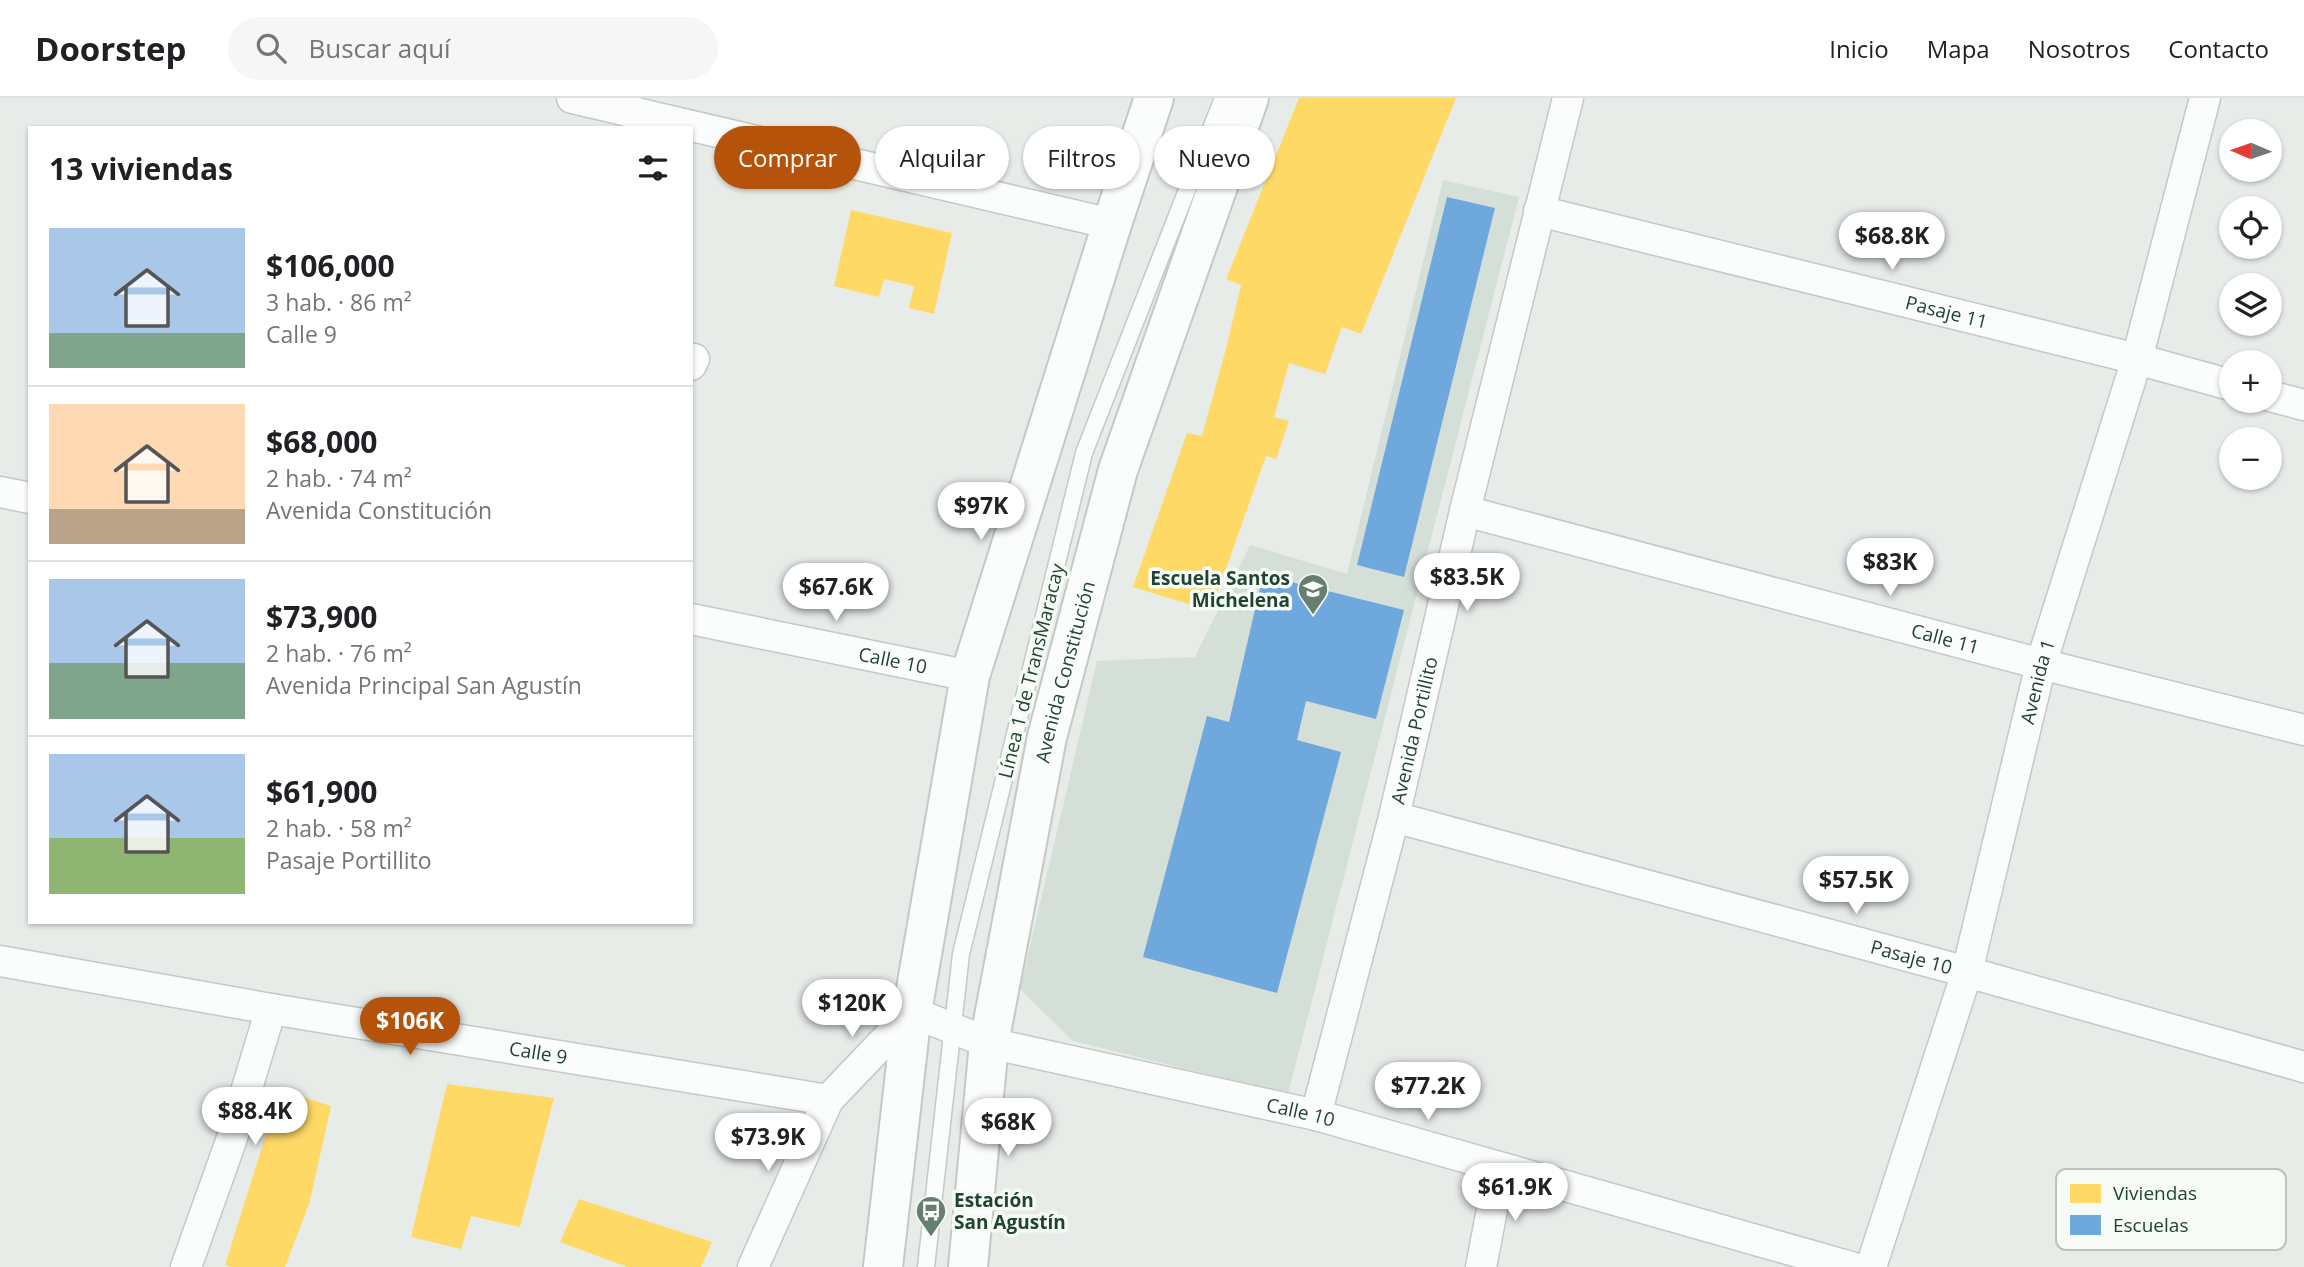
<!DOCTYPE html>
<html lang="es">
<head>
<meta charset="utf-8">
<style>
  body { margin:0; font-family:"Open Sans",sans-serif; background:#f6f6f6; color:#202124; height:100vh; display:flex; flex-direction:column; font-size:26px; white-space:nowrap }
  * { box-sizing:border-box; margin:0 }
  p { font-size:23px; color:#757577 }
  .icon { flex:none; width:38px; height:38px; fill:none; stroke:currentColor; stroke-width:2; stroke-linecap:round; stroke-linejoin:round }
  .map { position:relative; flex:1; overflow:hidden }
  .drawer { position:absolute; left:28px; top:28px; width:665px; height:798px; display:flex; flex-direction:column; background:#fff; border-radius:0px; box-shadow:0 2px 5px #0004 }
  .drawer>* { flex:none }
  .guide { position:absolute; left:714px; top:28px; width:665px; height:63px; display:flex; gap:14px }
  .needle { width:46px; rotate:272deg }
  .buttons { position:absolute; left:2219px; top:21px; display:grid; gap:14px }
  .buttons a { display:grid; place-items:center; width:63px; height:63px; border-radius:50%; background:#fff; box-shadow:0 2px 5px #0004; font-size:35px }
  .price { position:absolute; translate:-50% -60px; padding:0 16px; border-radius:24px; background:#fff; color:#222; font-size:23px; line-height:46px; filter:drop-shadow(0 2px 4px #0008) }
  .price::after { content:''; position:absolute; left:50%; top:42px; width:21px; height:16px; margin-left:-10px; background:inherit; clip-path:polygon(0 0,100% 0,50% 100%) }
  .price.current { background:#b45309; color:#fff }
  ul { padding:0; list-style:none }
  li { display:flex; align-items:center; gap:21px; height:175px; padding:0 21px }
  li+li { border-top:2px solid #e0e0e0 }
  li span { display:grid; place-items:center; flex:none; width:196px; height:140px; border-radius:0px; color:#555 }
  li>.icon { margin-inline-start:auto }
  span .icon { width:84px; height:84px; fill:#fffc; stroke-width:1 }
  li b { font-size:30px }
  h2 { display:flex; justify-content:space-between; align-items:center; height:84px; padding:0 21px; font-size:30px }
  .chip { padding:0 24px; border-radius:32px; background:#fff; box-shadow:0 2px 5px #0004; font-size:24px; line-height:63px }
  .chip.current { background:#b45309; color:#fff }
  header { display:flex; align-items:center; gap:42px; box-sizing:border-box; height:98px; padding:0 35px; background:#fff; border-bottom:2px solid #e0e0e0 }
  header strong { font-size:33px }
  nav { display:flex; gap:38px; margin-inline-start:auto; font-size:24px }
  .search { width:490px; height:63px; background:#f6f6f6; display:flex; align-items:center; gap:18px; box-sizing:border-box; padding:0 24px; border-radius:38px; color:#757577; font-size:26px }
  .map>svg:first-child { display:block }
</style>
</head>
<body>
<header>
<strong>Doorstep</strong>
<div class="search"><svg class="icon" aria-label="search" viewBox="0 0 24 24"><circle cx="10" cy="10" r="6"/><path d="M15 15l6 6"/></svg>Buscar aquí</div>
<nav><a>Inicio</a><a>Mapa</a><a>Nosotros</a><a>Contacto</a></nav>
</header>
<div class="map">
<svg width="2304" height="1169" viewBox="0 0 2304 1169">
  <rect width="100%" height="100%" fill="#e7ece9"/>
  <path fill="#d4dfd8" d="M 1443,82 L 1519,99 L 1288,996 L 1073,943 L 1020,891 L 1097,563 L 1195,559 L 1250,447 L 1347,476 Z"/>
  <path fill="#ffd966" d="M 1299,0 L 1456,0 L 1361,236 L 1342,229 L 1325,276 L 1289,265 L 1274,319 L 1289,323 L 1276,361 L 1266,358 L 1211,513 L 1133,489 L 1187,335 L 1202,338 L 1227,247 L 1241,187 L 1226,181 Z
    M 851,112 L 952,135 L 934,216 L 909,210 L 914,188 L 884,181 L 879,199 L 834,188 Z
    M 447,986 L 554,1000 L 520,1129 L 471,1118 L 461,1151 L 411,1139 Z
    M 280,992 L 331,1008 L 310,1103 L 285,1169 L 231,1169 L 225,1167 Z
    M 579,1101 L 712,1144 L 701,1169 L 627,1169 L 560,1144 Z"/>
  <path fill="#6fa8dc" d="M 1447,99 L 1495,110 L 1404,479 L 1357,467 Z
    M 1263,477 L 1404,512 L 1376,621 L 1306,603 L 1297,642 L 1341,654 L 1277,895 L 1143,859 L 1207,618 L 1229,624 Z"/>
  <g fill="none" stroke-linecap="round" stroke-linejoin="round">
    <g stroke="#c4c9c6" stroke-width="19">
      <path id="service" d="M 926,1169 L 961,856 L 1084,355 L 1223,0"/>
    </g>
    <g stroke="#c4c9c6" stroke-width="33">
      <g id="minor">
        <path d="M 572,0 L 1112,126"/>
        <path id="s1" d="M 1539,113 L 2137,261 L 2231,287"/>
        <path d="M 691,267 L 694,261"/>
        <path d="M 2270,298 L 2304,307"/>
        <path d="M 0,394 L 30,400"/>
        <path id="s2" d="M 1465,413 L 2041,566 L 2304,632"/>
        <path id="s3" d="M 691,521 L 970,578"/>
        <path id="s4" d="M 1394,719 L 1967,874 L 2304,969"/>
        <path id="s5" d="M 0,863 L 271,911 L 828,1002"/>
        <path id="s6" d="M 1316,1017 L 1394,719 L 1465,413 L 1568,0"/>
        <path d="M 186,1169 L 231,1043 L 271,911"/>
        <path id="s7" d="M 753,1169 L 828,1002 L 912,914 L 989,945 L 1316,1017 L 1851,1169"/>
        <path d="M 1481,1169 L 1500,1070"/>
        <path id="s8" d="M 1871,1169 L 1967,874 L 2041,566 L 2137,261 L 2205,0"/>
      </g>
    </g>
    <g stroke="#c4c9c6" stroke-width="42">
      <g id="tertiary">
        <path d="M 883,1169 L 912,914 L 970,578 L 1112,126 L 1154,0"/>
        <path id="s9" d="M 968,1169 L 989,945 L 1047,639 L 1118,372 L 1249,0"/>
      </g>
    </g>
    <use href="#service" stroke="#fbfcfc" stroke-width="16"/>
    <use href="#minor" stroke="#fbfcfc" stroke-width="30"/>
    <use href="#tertiary" stroke="#fbfcfc" stroke-width="38"/>
  </g>
  <defs>
    <g id="school-pin" transform="scale(1.575)"><path d="M0 17L-7.5 6A9.5 9.5 0 1 1 7.5 6Z" fill="#667f71" stroke="#f6fbf7"/><path d="M0-5L7-2L0 1L-7-2ZM-4 1L0 2.5L4 1V4Q0 6-4 4Z" fill="#fff"/></g>
    <g id="bus-pin" transform="scale(1.575)"><path d="M0 17L-7.5 6A9.5 9.5 0 1 1 7.5 6Z" fill="#667f71" stroke="#f6fbf7"/><path d="M-5-6H5V4H4V6H2V4H-2V6H-4V4H-5ZM-3.5-4V0h7V-4ZM-3.5 1.2v1.5H-2V1.2ZM2 1.2v1.5H3.5V1.2Z" fill="#fff"/></g>
  </defs>
  <g fill-rule="evenodd">
    <use href="#school-pin" x="1313" y="491"/>
    <use href="#bus-pin" x="931" y="1113"/>
  </g>
  <g text-anchor="middle" dominant-baseline="central" stroke-width="7" stroke-linejoin="round" paint-order="stroke">
    <g font-size="19" fill="#214431" stroke="#f6fbf7">
      <text stroke="none"><textPath href="#s1" startOffset="420">Pasaje 11</textPath></text>
      <text stroke="none"><textPath href="#s2" startOffset="497">Calle 11</textPath></text>
      <text stroke="none"><textPath href="#s3" startOffset="206">Calle 10</textPath></text>
      <text transform="translate(1031 573) rotate(-76)">Línea 1 de TransMaracay</text>
      <text stroke="none"><textPath href="#s9" startOffset="604">Avenida Constitución</textPath></text>
      <text stroke="none"><textPath href="#s8" startOffset="609">Avenida 1</textPath></text>
      <text stroke="none"><textPath href="#s6" startOffset="397">Avenida Portillito</textPath></text>
      <text stroke="none"><textPath href="#s4" startOffset="536">Pasaje 10</textPath></text>
      <text stroke="none"><textPath href="#s5" startOffset="546">Calle 9</textPath></text>
      <text stroke="none"><textPath href="#s7" startOffset="707">Calle 10</textPath></text>
    </g>
    <g font-size="19" font-weight="bold" fill="#214431" stroke="#f6fbf7" text-anchor="end">
      <text x="1290" y="480">Escuela Santos<tspan x="1290" dy="22">Michelena</tspan></text>
      <text x="954" y="1102" text-anchor="start">Estación<tspan x="954" dy="22">San Agustín</tspan></text>
    </g>
  </g>
  <rect x="2056" y="1071" width="230" height="81" rx="10" fill="#f6fbf7" stroke="#b6c4bc" stroke-width="2"/>
  <rect x="2070" y="1086" width="31" height="19" fill="#ffd966"/>
  <rect x="2070" y="1117" width="31" height="20" fill="#6fa8dc"/>
  <g font-size="19" fill="#214431">
    <text x="2113" y="1102">Viviendas</text>
    <text x="2113" y="1134">Escuelas</text>
  </g>
</svg>
<div class="buttons">
<a><svg class="needle" viewBox="-14 -14 28 28"><path d="M0-13l5 13h-10z" fill="#e53935"/><path d="M0 13l5-13h-10z" fill="#757577"/></svg></a>
<a><svg class="icon" aria-label="locate" viewBox="0 0 24 24"><circle cx="12" cy="12" r="6"/><path d="M12 2v4M12 18v4M2 12h4M18 12h4"/></svg></a>
<a><svg class="icon" aria-label="layers" viewBox="0 0 24 24"><path d="M12 4l9 5-9 5-9-5zM3 14l9 5 9-5"/></svg></a>
<a>+</a>
<a>−</a>
</div>
<b class="price" style="left:1892px;top:174px">$68.8K</b>
<b class="price" style="left:981px;top:444px">$97K</b>
<b class="price" style="left:1890px;top:500px">$83K</b>
<b class="price" style="left:1467px;top:515px">$83.5K</b>
<b class="price" style="left:836px;top:525px">$67.6K</b>
<b class="price" style="left:1856px;top:818px">$57.5K</b>
<b class="price" style="left:852px;top:941px">$120K</b>
<b class="price current" style="left:410px;top:959px">$106K</b>
<b class="price" style="left:1428px;top:1024px">$77.2K</b>
<b class="price" style="left:255px;top:1049px">$88.4K</b>
<b class="price" style="left:1008px;top:1060px">$68K</b>
<b class="price" style="left:768px;top:1075px">$73.9K</b>
<b class="price" style="left:1515px;top:1125px">$61.9K</b>
<div class="guide">
<a class="chip current">Comprar</a>
<a class="chip">Alquilar</a>
<a class="chip">Filtros</a>
<a class="chip">Nuevo</a>
</div>
<section class="drawer">
<h2>13 viviendas<svg class="icon" aria-label="filters" viewBox="0 0 24 24"><path d="M4 7h16M4 17h16"/><circle cx="9" cy="7" r="2"/><circle cx="15" cy="17" r="2"/></svg></h2>
<ul>
<li><span style="background:linear-gradient(#a9c7e8 75%,#7fa58c 0)"><svg class="icon" aria-label="home" viewBox="0 0 24 24"><path d="M3 11l9-7 9 7M6 9v11h12V9"/></svg></span><div><b>$106,000</b><p>3 hab. · 86 m²</p><p>Calle 9</p></div></li>
<li><span style="background:linear-gradient(#ffd9b3 75%,#b9a48a 0)"><svg class="icon" aria-label="home" viewBox="0 0 24 24"><path d="M3 11l9-7 9 7M6 9v11h12V9"/></svg></span><div><b>$68,000</b><p>2 hab. · 74 m²</p><p>Avenida Constitución</p></div></li>
<li><span style="background:linear-gradient(#a9c7e8 60%,#7fa58c 0)"><svg class="icon" aria-label="home" viewBox="0 0 24 24"><path d="M3 11l9-7 9 7M6 9v11h12V9"/></svg></span><div><b>$73,900</b><p>2 hab. · 76 m²</p><p>Avenida Principal San Agustín</p></div></li>
<li><span style="background:linear-gradient(#a9c7e8 60%,#8fb573 0)"><svg class="icon" aria-label="home" viewBox="0 0 24 24"><path d="M3 11l9-7 9 7M6 9v11h12V9"/></svg></span><div><b>$61,900</b><p>2 hab. · 58 m²</p><p>Pasaje Portillito</p></div></li>
</ul>
</section>
</div>
</body>
</html>
